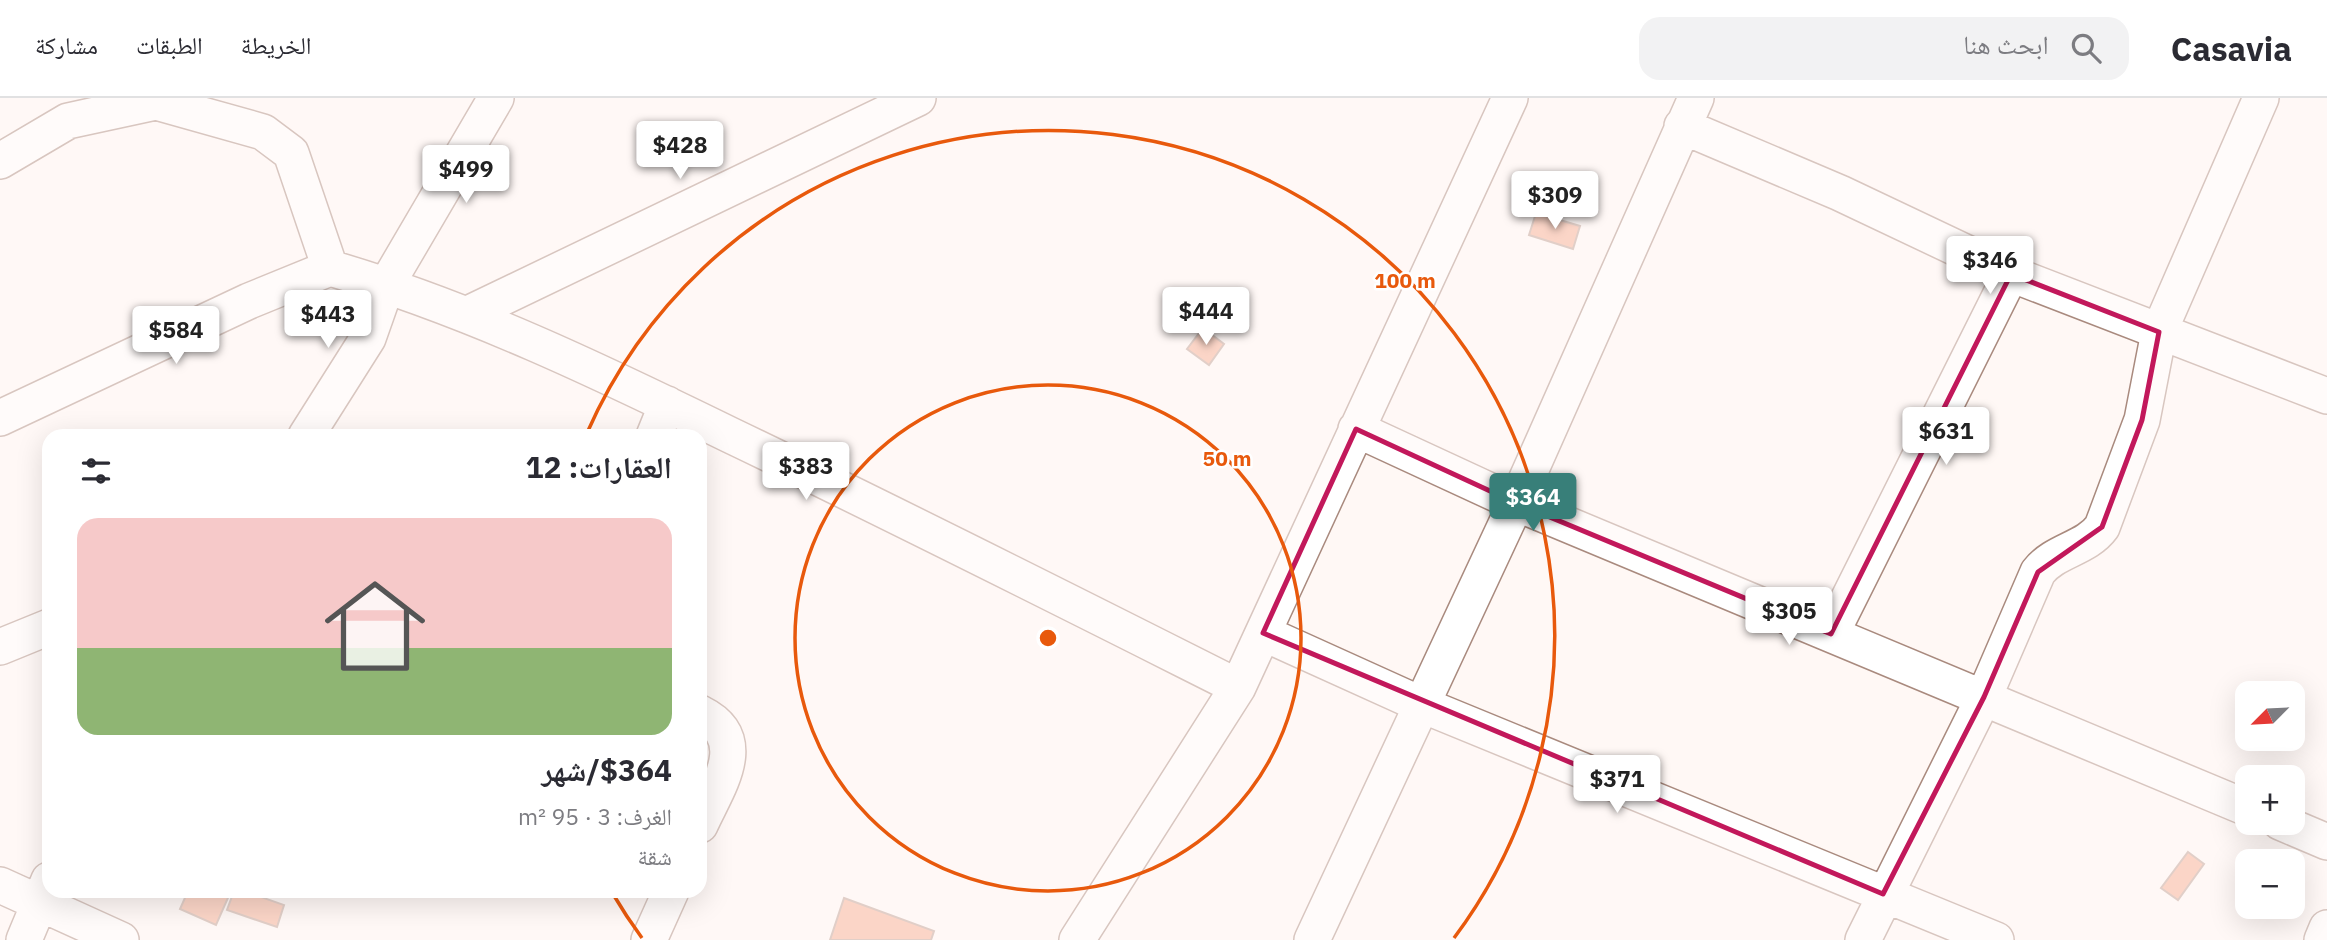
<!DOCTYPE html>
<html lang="ar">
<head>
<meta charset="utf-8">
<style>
  body { margin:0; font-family:"IBM Plex Sans","Noto Naskh Arabic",sans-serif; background:#f2f2f3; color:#2b2b33; direction:rtl; height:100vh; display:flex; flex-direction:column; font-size:26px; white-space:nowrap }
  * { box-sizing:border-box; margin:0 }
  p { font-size:23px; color:#7c7c81 }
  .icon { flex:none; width:38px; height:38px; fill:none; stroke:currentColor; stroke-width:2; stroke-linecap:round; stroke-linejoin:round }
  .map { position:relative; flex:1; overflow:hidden; direction:ltr }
  .sheet { position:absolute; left:42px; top:331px; width:665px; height:469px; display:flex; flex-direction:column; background:#fff; border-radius:21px; box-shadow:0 7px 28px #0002; direction:rtl }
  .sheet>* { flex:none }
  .needle { width:46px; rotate:246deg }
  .controls { position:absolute; left:2235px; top:583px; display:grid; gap:14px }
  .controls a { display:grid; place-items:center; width:70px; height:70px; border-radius:14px; background:#fff; box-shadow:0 7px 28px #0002; font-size:35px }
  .price { position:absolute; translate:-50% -60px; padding:0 16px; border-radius:7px; background:#fff; color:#222; font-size:23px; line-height:46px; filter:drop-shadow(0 2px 4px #0008) }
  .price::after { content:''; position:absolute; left:50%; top:42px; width:21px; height:16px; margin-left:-10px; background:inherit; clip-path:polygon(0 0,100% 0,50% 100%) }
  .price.on { background:#387f79; color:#fff }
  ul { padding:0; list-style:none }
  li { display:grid; align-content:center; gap:14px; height:371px; padding:0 35px }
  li+li { border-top:2px solid #e1e1e2 }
  li span { display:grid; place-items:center; height:217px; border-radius:21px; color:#555 }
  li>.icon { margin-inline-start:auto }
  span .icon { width:126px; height:126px; fill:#fffc; stroke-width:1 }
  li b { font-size:30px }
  h2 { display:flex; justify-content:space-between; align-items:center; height:84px; padding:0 35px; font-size:30px }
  header { display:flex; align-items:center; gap:42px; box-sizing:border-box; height:98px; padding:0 35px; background:#fff; border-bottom:2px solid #e1e1e2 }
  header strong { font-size:33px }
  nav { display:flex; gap:38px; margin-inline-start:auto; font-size:24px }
  .search { width:490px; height:63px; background:#f2f2f3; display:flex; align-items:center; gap:18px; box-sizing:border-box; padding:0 24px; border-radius:21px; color:#7c7c81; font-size:26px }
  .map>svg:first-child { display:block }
</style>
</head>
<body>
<header>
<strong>Casavia</strong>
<div class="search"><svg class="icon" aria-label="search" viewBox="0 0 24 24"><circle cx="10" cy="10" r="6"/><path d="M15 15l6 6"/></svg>ابحث هنا</div>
<nav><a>الخريطة</a><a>الطبقات</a><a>مشاركة</a></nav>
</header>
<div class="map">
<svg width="2327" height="842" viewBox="0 0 2327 842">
  <rect width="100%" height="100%" fill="#fff8f5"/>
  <path fill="#f7ab8f" stroke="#bd9d91" stroke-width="2" d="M 1536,115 L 1580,128 L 1573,151 L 1529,137 Z
    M 1203,230 L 1224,246 L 1209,267 L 1187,251 Z
    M 2188,754 L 2204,766 L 2178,802 L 2161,790 Z
    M 188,793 L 231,793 L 216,827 L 180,811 Z
    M 234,793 L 244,793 L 284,807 L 277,829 L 227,812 Z
    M 844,800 L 934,833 L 931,842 L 830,842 Z"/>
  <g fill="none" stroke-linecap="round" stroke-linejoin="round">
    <g stroke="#a98a7e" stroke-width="38">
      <path id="street" d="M 1682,28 L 1840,95 L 2011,176 L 2327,298
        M 0,63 L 68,23 L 156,4 L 263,34 L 291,55 L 330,170 C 468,210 601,274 730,337 C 901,419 1069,504 1238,589
        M 466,217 L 918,0
        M 0,320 L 249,203 L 330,170
        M 1356,331 L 1516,405 L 2247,710
        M 306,338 L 368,240 L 387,186 L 496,0
        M 654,338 L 667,306
        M 1263,535 L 1420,606 L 1996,842
        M 1831,536 L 2011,176
        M 0,549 L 49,529
        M 700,615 C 753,641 717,689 700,727
        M 2280,724 L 2327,744
        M 0,787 L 121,842
        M 24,842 L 49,782
        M 649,842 L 671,793
        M 1077,842 L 1238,589 L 1510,0
        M 1312,842 L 1516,405 L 1696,0
        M 1863,842 L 1984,599 L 2038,474 C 2055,452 2086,451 2102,429 L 2142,322 L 2159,234 L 2261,0
        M 2322,842 L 2327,830"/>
    </g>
    <use href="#street" stroke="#fff" stroke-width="35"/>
  </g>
  <path d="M0 0H2327V842H0ZM 2011,176 L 2159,234 L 2142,322 L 2102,429 L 2038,474 L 1984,599 L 1883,796 L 1263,535 L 1356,331 L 1516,405 L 1831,536 Z" fill="#fff8f5" fill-opacity=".55" fill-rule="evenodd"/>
  <path fill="none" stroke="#c2185b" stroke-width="5" stroke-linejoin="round" d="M 2011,176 L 2159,234 L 2142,322 L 2102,429 L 2038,474 L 1984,599 L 1883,796 L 1263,535 L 1356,331 L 1516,405 L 1831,536 Z"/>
  <g fill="none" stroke="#e8590c" stroke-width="3.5">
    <circle cx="1048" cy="540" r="253"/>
    <path d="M642 840A505 505 0 0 1 613 796M587 335A505 505 0 1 1 1454 840"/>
  </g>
  <circle cx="1048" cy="540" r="10" fill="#e8590c" stroke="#fff" stroke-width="3.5"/>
  <g font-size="21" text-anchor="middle" font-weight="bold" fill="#e8590c" stroke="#fff" stroke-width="5" stroke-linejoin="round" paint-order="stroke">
    <text x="1405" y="190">100 m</text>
    <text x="1227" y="368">50 m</text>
  </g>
</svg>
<div class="controls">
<a><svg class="needle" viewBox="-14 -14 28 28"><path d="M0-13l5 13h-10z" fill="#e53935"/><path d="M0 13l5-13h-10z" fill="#7c7c81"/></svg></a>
<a>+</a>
<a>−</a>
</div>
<b class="price" style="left:680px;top:83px">$428</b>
<b class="price" style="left:466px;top:107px">$499</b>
<b class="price" style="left:1555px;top:133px">$309</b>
<b class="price" style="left:1990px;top:198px">$346</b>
<b class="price" style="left:1206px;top:249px">$444</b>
<b class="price" style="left:328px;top:252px">$443</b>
<b class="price" style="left:176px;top:268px">$584</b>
<b class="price" style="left:1946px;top:369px">$631</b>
<b class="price" style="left:806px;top:404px">$383</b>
<b class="price on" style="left:1533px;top:435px">$364</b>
<b class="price" style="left:1789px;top:549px">$305</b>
<b class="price" style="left:1617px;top:717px">$371</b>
<section class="sheet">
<h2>العقارات: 12<svg class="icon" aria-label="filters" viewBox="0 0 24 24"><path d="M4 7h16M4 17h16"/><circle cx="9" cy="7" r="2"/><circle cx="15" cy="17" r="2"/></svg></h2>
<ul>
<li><span style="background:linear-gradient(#f6c9c9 60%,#8fb573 0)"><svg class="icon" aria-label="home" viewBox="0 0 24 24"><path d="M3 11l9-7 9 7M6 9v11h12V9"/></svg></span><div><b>$364/شهر</b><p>الغرف: 3 · 95 m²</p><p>شقة</p></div></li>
</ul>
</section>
</div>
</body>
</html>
